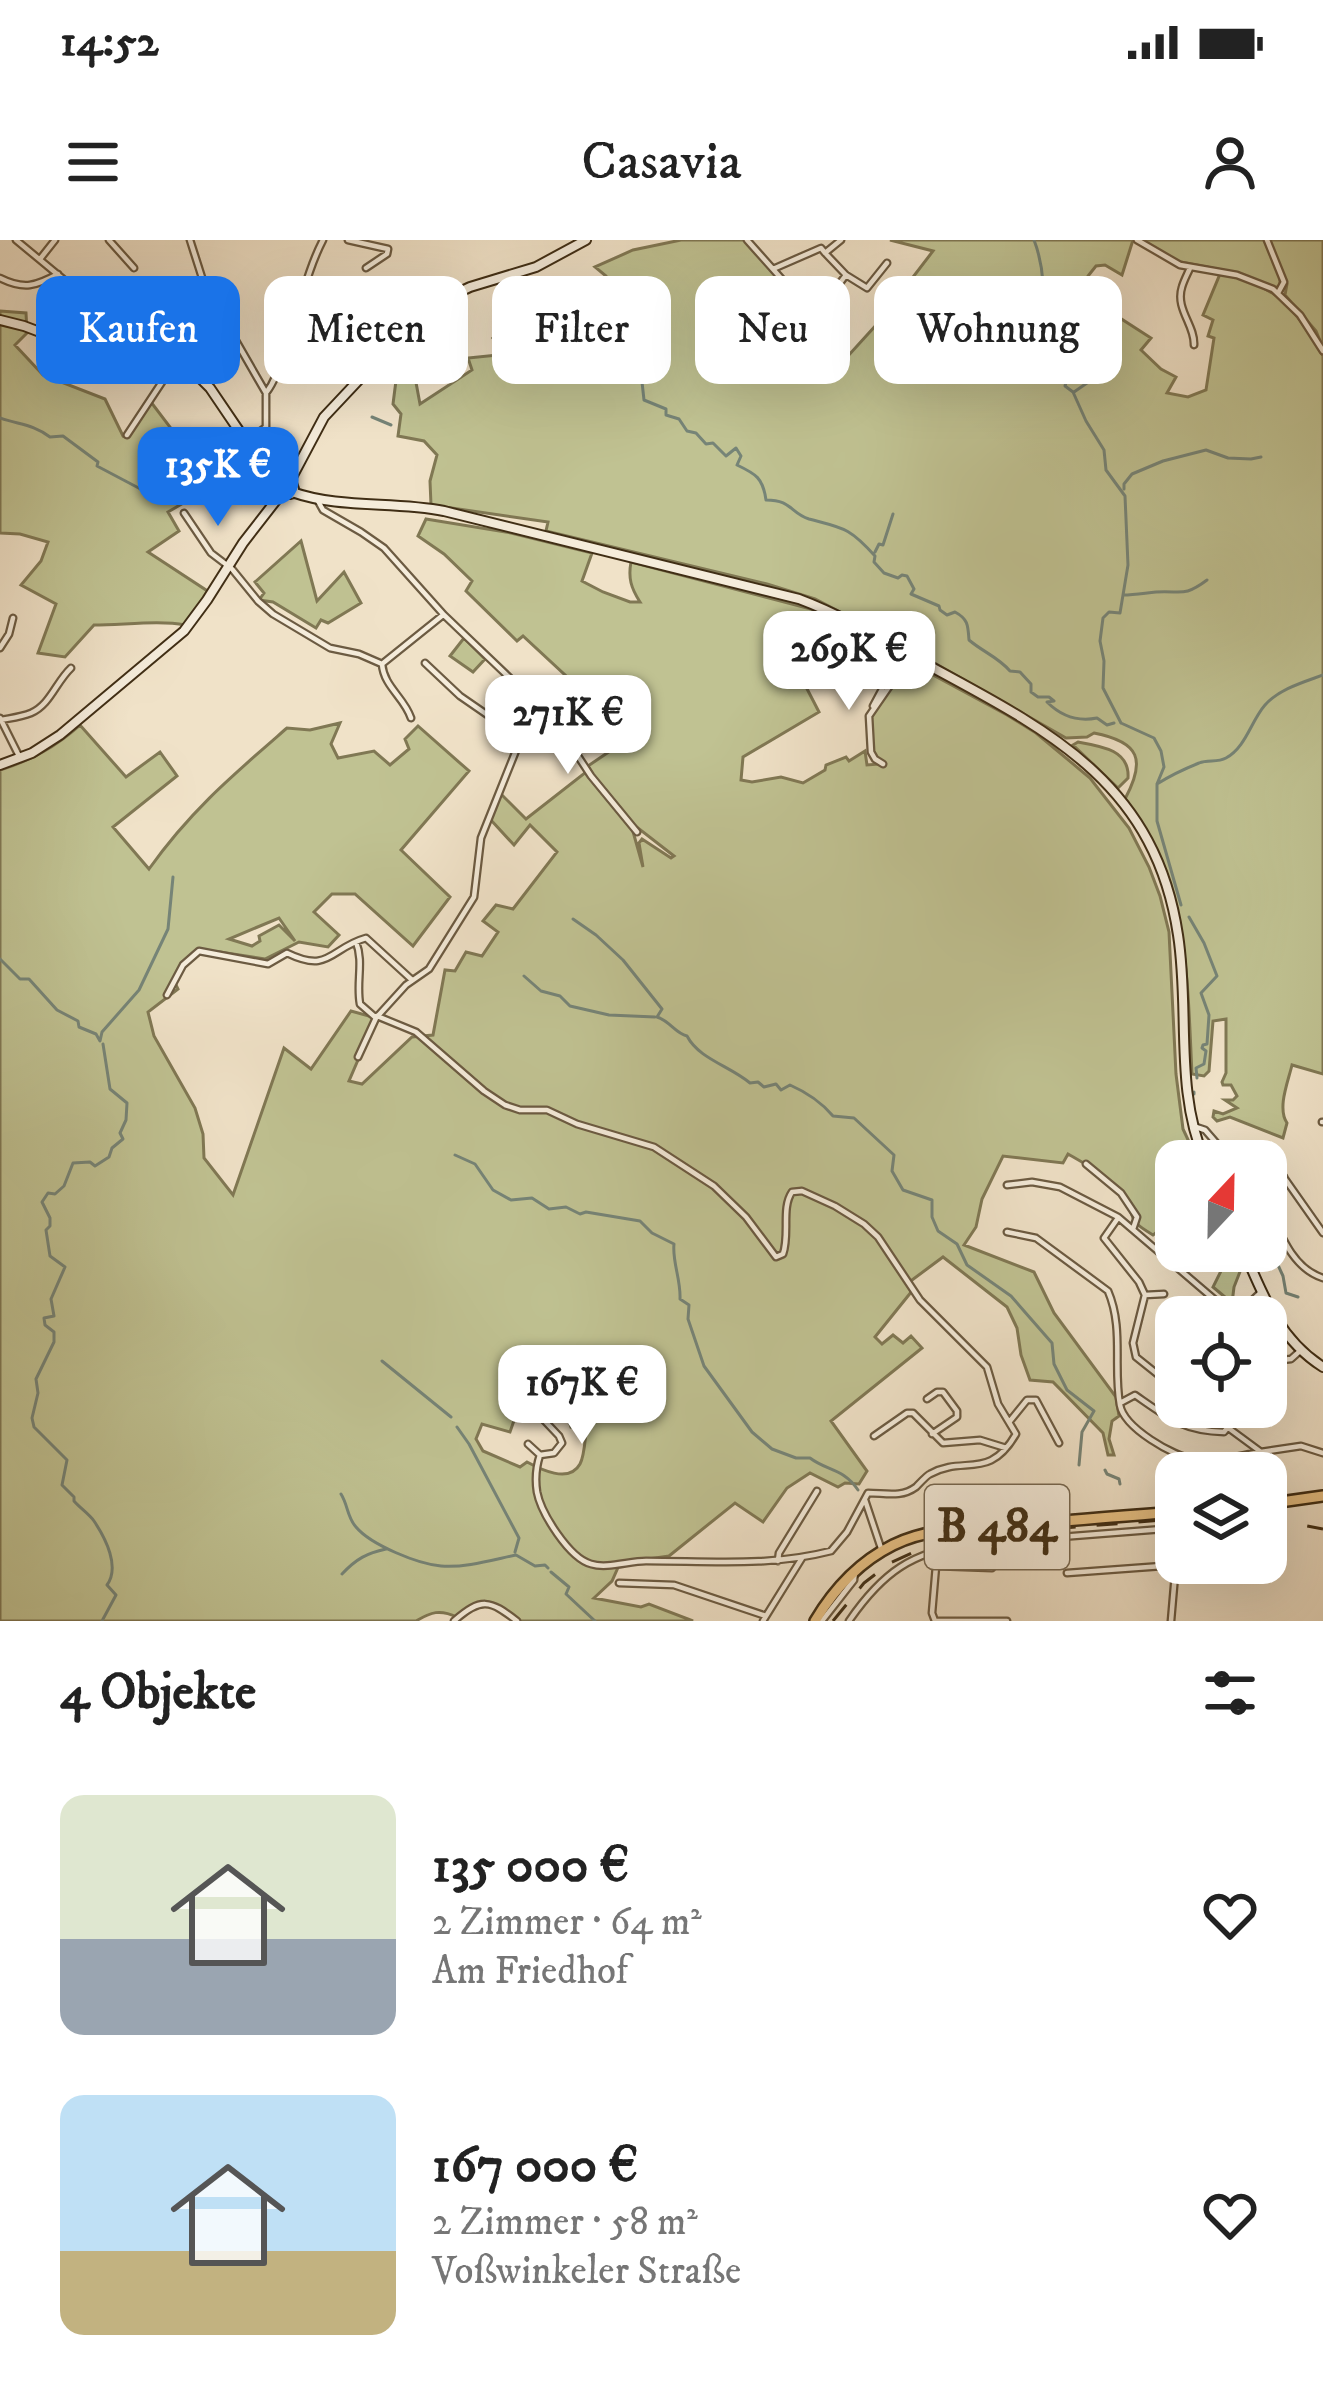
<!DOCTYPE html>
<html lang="de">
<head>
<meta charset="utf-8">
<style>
  body { margin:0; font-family:"IM FELL DW Pica",serif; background:#f2f2f2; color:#222; height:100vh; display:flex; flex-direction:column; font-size:45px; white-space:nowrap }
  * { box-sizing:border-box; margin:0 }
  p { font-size:39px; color:#767676 }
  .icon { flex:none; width:66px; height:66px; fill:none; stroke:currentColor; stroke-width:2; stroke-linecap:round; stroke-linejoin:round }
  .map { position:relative; height:1381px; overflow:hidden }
  .details { display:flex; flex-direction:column; background:#fff; flex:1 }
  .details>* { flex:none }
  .hud { position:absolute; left:36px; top:36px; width:1251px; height:108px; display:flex; gap:24px }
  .needle { width:78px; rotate:22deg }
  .controls { position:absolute; left:1155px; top:900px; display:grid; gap:24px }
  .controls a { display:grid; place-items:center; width:132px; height:132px; border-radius:24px; background:#fff; box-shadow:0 12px 48px #0002; font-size:60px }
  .price { position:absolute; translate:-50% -102px; padding:0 27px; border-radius:24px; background:#fff; color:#222; font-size:39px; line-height:78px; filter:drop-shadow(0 3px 6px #0008) }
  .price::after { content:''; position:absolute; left:50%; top:72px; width:36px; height:27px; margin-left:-18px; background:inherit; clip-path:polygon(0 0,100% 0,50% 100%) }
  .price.active { background:#1a73e8; color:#fff }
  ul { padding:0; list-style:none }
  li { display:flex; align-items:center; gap:36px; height:300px; padding:0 60px }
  li span { display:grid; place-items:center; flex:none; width:336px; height:240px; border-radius:24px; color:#555 }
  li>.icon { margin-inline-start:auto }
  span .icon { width:144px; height:144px; fill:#fffc; stroke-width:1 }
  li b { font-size:51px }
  h2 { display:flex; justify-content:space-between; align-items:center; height:144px; padding:0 60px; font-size:51px }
  .tag { padding:0 42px; border-radius:24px; background:#fff; box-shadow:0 12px 48px #0002; font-size:42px; line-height:108px }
  .tag.active { background:#1a73e8; color:#fff }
  .status { display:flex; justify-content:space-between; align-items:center; height:84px; padding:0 60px; background:#fff; direction:ltr }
  .status svg { height:33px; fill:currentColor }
  header { display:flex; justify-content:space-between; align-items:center; height:156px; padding:0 60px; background:#fff; font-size:54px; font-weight:600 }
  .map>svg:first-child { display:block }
</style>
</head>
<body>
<div class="status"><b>14:52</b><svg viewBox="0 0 49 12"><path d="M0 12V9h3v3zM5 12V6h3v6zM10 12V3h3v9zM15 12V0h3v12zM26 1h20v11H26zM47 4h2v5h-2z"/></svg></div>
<header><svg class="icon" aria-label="menu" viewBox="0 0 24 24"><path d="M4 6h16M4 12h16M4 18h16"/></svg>Casavia<svg class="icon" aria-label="person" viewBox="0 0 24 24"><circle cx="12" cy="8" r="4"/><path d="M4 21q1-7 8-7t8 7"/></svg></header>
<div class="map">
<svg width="1323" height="1381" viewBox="0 0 1323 1381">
  <rect width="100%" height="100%" fill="#f0e2c8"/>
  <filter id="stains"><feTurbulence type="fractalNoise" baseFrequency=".00167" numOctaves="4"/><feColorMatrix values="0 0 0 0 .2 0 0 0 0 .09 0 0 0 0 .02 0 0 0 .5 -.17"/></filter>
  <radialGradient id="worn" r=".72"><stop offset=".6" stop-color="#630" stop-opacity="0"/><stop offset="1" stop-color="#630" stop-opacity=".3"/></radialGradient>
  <path fill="#c0c292" stroke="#807854" stroke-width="3" fill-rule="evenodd" d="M 681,0 L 747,0 L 815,74 L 811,84 L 848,116 L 877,84 L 933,11 L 890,0 L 1133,0 L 1122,35 L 1105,25 L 1096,26 L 1088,36 L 1088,42 L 1120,78 L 1151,98 L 1141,110 L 1161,129 L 1176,137 L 1167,153 L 1188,157 L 1206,150 L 1214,98 L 1208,96 L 1213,80 L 1203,75 L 1220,34 C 1277,43 1296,70 1323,116 L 1323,834 L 1292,825 C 1288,842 1277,868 1287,883 L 1283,898 L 1230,877 L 1217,881 L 1213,877 L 1214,871 L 1223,874 L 1237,868 L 1225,860 L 1233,860 L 1237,856 L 1231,845 L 1223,845 L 1222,842 L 1226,833 L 1226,779 L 1213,781 L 1209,831 L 1204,836 L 1192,834 C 1187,734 1189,643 1125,559 C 1146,520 1140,502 1094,493 L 1087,497 L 1066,498 L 903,405 L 815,359 L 767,344 L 546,291 L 548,282 L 431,265 L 430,241 L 437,215 L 424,201 L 398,196 L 401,174 L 393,164 L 398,125 L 412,121 L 420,164 L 472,130 L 468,118 L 538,111 L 501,105 L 493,98 L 503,89 L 552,95 L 570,81 L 582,94 L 583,86 L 606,86 L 609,73 L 606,36 L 595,27 L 633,10 Z
    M 1137,0 L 1264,0 L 1280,36 L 1280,45 L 1276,48 L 1238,33 L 1170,20 Z
    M 1268,0 L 1323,0 L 1323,108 L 1316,91 L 1285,55 L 1287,44 Z
    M 0,71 L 26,73 L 27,93 L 15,105 L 43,135 L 105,159 L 123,196 L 129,194 L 151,162 L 214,245 L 168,272 L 179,291 L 148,312 L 209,352 L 185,385 C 160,380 123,385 94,385 L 65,417 L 38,413 L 56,364 L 21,345 L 41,321 L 48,302 L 20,294 L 0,293 Z
    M 426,279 L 511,293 L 592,313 L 582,341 L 603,352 L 630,362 L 640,362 C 631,348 628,338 631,322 L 811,369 L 1007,475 L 1036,493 L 1090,538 L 1129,588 L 1149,627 L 1160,656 L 1169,692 L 1176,834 L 1183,889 L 1198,921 L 1176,921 L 1176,944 L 1169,952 C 1173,974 1174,981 1153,995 C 1123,977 1139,981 1124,958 C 1112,938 1087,925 1068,914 L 1063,923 L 1003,916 L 982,959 L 976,987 L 964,1005 L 1034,1032 L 1054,1073 L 1116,1157 L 1119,1176 L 1112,1181 L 1109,1199 L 1114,1215 L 1108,1215 L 1103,1193 L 1053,1142 L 1030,1140 L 1021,1115 L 1017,1088 L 1007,1067 L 943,1017 L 908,1043 L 912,1051 L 875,1097 L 882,1104 L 893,1095 L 903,1103 L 911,1096 L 922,1108 L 831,1181 L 867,1231 L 859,1244 L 845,1243 L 838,1247 L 810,1233 L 787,1248 L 763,1282 L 735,1263 L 669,1316 L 620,1323 L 612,1341 L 594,1358 L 641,1367 L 649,1364 L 693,1381 L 520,1381 C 493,1360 486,1354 457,1377 C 440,1369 431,1372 416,1381 L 0,1381 L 0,530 C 32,520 55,507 80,485 L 126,537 L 160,512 L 177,536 L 113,587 L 149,629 C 191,570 233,535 287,488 L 310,490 L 340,483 L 331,504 L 338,518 L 374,511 L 390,525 L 409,509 L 405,499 L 418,486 L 469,531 L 401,610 L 450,657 L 413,706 L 355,654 L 332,654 L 314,672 L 339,695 L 328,707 L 299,702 L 265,719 L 220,712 L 199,711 L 183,725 L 175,743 L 178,749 L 148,772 L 154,796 L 195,868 L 203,894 L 204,918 L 233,955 L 284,808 L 311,829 L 351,771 L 376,778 L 349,841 L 362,844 L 412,797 L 433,795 L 445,730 L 455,731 L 466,712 L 482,716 L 498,692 L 483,681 L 496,665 L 513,669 L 557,612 L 530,585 L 514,605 L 490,579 L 501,554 L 526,579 L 586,532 L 632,588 L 643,627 L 639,603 L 642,599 L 671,618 L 674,616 L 634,585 L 593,535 L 588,526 L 613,509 L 596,485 L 595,476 L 574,454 L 579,448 L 523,396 L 517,401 L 466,351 L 472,341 L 444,314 L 418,296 ZM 812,398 L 829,399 L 842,412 C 860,401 877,412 891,426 C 882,462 854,488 880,524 L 867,525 L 865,511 L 849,521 L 846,517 L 826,525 L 825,530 L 803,543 L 781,537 L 752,542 L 741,540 L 743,517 L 819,472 L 788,412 ZM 279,678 L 295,701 L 279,685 L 259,696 L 260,701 L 252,706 L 229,699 ZM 542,1139 L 566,1150 L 562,1161 L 571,1187 L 587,1185 C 585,1196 585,1215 580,1224 C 569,1244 540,1229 527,1222 L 520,1227 L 483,1211 L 476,1199 L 482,1184 L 510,1192 L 518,1169 L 534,1153 Z
    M 301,301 L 317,361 L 344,332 L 361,363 L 328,383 L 321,380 L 316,388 L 273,362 L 259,360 L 264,353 L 255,342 Z
    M 464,398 L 485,419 L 473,432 L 450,416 Z
    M 1078,502 C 1101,506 1130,510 1128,538 L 1118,548 L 1073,505 Z
    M 1217,1011 L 1238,1011 L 1243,1024 L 1234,1047 L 1232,1063 L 1213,1047 L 1225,1023 L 1217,1017 Z"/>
  <path fill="#9abdb9" stroke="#768477" stroke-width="3" d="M 591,56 L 604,60 L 601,79 L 592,85 L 584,82 L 575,66 Z"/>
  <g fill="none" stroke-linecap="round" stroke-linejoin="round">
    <path stroke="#768477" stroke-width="3" d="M 1034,0 C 1044,26 1046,59 1040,86 L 1055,102 L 1059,131 L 1067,139 L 1065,146 L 1073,152 L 1086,181 L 1104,210 L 1106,230 L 1125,256 L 1128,325 L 1120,373 L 1109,372 L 1103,378 L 1100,401 L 1104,421 L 1103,448 L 1121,483
      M 596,85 L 601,93 L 611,100
      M 502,94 L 547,101 L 598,100 L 610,104 L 613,103 L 641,133 L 644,160 L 666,169 L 666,175 L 679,179 L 687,191 L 696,193 L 706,204 L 713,203 L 726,216 L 736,208 L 741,216 L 737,225 C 756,234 763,238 766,260 C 792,260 790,273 809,279 C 843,288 849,287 875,316 L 874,322 L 884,333 L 898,338 L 902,335 L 907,336 L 914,349 L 911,354 L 939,366 L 940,370 L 947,375 L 955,372 C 968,379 968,385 969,400 C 983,412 998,417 1010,431 L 1020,432 L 1031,444 L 1031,452 L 1038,457 L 1049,457 L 1054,461 L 1047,462 C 1061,476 1077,482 1097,478 L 1107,485 L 1114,483
      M 1109,117 L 1114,115
      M 1074,152 L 1087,143
      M 372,177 L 391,185
      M 0,178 C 20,185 33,184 50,197 L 63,196 L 98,222 L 97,226 L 150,254
      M 1124,249 L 1124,244 L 1132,234 L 1163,221 L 1206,210 L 1228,218 L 1251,219 L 1261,217
      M 875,312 L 879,304 L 883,305 L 893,274
      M 1123,355 C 1135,355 1145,353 1156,352 C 1181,350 1183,358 1207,340
      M 1121,483 L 1154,498 L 1161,511 L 1164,527 L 1157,544 L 1157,581 L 1181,665
      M 1157,544 C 1171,535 1184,529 1199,523 C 1208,519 1217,523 1226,518 C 1246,507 1251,481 1265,465 C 1279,449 1304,442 1323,435
      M 1189,677 L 1204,703 L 1217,736 L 1201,753 L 1209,775 L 1207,804 L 1203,805 L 1202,808 L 1206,811 L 1204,824 L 1196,828 L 1197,838
      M 573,679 L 596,695 L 623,720 L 662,769 L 657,777 C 670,781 675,793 687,796 C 699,819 730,826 750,843 L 758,842 L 764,847 L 776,844 L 781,850 L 790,845 C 806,852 822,863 833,876 L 854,878 L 894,915 L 892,931 L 903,950 L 932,960 L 932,977 L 938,991 L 957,1004 L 967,1025 L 1011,1056 L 1024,1071 L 1052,1103 L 1054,1124 L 1067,1150 L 1094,1171 L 1082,1192 L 1079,1225
      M 0,719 L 20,739 L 29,739 L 57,770 L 78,781 L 79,787 L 96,794 L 100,801 L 102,792 L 139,750 L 168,689 L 173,637
      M 524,736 L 541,751 L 560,756 L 570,766 L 609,775 L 655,777
      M 1194,854 L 1194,852
      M 455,915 L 475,924 L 493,950 L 511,960 L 532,958 L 549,969 L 566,967 L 580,974 L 586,972 L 640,981 L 652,993 L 674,1004 C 672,1021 681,1040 680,1059 L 689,1065 L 688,1079 L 704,1126 L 752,1192 L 772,1209 L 796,1218 L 810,1218 C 827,1231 843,1228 858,1250
      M 1266,999 L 1283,1036 L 1286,1053 L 1298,1057
      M 382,1121 L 451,1177
      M 457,1187 L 469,1204 L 519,1298 L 515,1312
      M 1105,1230 L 1107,1234 L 1119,1239 L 1120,1244
      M 341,1254 C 348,1265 347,1277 356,1287 C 371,1305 418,1324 441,1326 C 465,1328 492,1320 516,1315 L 535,1326 L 545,1325 L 548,1328
      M 551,1332 L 569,1347 L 566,1354 L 595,1381
      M 342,1334 C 356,1319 367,1313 386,1309
      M 102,1381 L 116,1355 L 107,1345 C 120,1327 106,1299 94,1281 C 89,1274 80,1268 74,1261 L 74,1257 L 62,1245 L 67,1220 L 34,1187 L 32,1178 L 38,1153 L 36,1139 L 54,1102 L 54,1092 L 45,1085 L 44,1078 L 54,1076 L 51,1059 L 65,1027 L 50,1016 L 46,990 L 50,986 L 50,978 L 42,962 L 48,953 L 55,954 L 64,946 L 73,923 L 90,922 L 95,926 L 109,917 L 112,908 L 123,899 L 120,893 L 126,880 L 127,863 L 110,849 L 103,804"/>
    <g stroke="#6c5b42" stroke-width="9">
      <path id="street" d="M 16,0 L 109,77 L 166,107 L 165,120
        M 109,0 L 134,28
        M 190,0 L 205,47 L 266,153 L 266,187 L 246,202
        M 348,0 L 388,9 L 387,14 L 366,28
        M 747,0 L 820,82
        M 1137,0 L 1180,25 L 1237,35 L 1273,49 L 1300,75 L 1323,111
        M 1267,0 L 1284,42 L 1278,53
        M 825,13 L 846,35 L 867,48 L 887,23
        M 40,19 L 55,0
        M 1190,28 C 1187,35 1184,40 1182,47 C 1175,69 1195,85 1194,105
        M 773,29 L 821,8 L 825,13 L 841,0
        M 0,38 C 24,50 36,46 58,34
        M 814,46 L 827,60 L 846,35
        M 266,153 C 276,140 280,124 285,109 C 299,73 305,35 323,0
        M 127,195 L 164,139 L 178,128
        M 318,261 L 323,270 L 361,292 L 384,308 L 444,375 L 555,481 L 591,536 L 637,592
        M 184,273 L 211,313 L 232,329 L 258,361 L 273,374 L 330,408 L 359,414 L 382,424 C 384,447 404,457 411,478
        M 863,407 L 874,411 L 891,425 L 888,438 L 873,466
        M 0,408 L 9,394 L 13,378
        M 425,423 L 460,456 L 521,498
        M 382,424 L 443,375
        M 0,478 L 19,516
        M 1,480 C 11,478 21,477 31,473 C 50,465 56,442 71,428
        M 883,524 L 875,519 L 871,512 L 869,476 L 911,415
        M 356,702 C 364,722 356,742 360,764 L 376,778
        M 167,755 L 183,725 L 199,711 L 268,724 L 287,713 C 330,734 330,708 366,698 L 412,740
        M 377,776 L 416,792 L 484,851 L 505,865 L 520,870 L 547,870 L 577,884 L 654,907 L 714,946 L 746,977 L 776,1017 L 783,1014 C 790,994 781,968 792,952 L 802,951 L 835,966 L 864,984 L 878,997 L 920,1060 L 987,1127 L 998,1164 L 1016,1194 C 989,1241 964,1215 930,1234 C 927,1235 918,1245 916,1247 C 901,1258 885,1253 868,1253 L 847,1292 L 831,1311 C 769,1327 709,1321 646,1321 C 629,1321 607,1329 591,1324 C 569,1318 541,1273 537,1252 C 535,1239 536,1227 540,1215 L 528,1204
        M 358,817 L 376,778 L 406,745 L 429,729 L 474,657 L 481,598 L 521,498 L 529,457
        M 1322,882 L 1323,882
        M 1193,886 L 1205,890 L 1232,921
        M 1086,924 L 1121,953 L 1137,977 L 1133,989
        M 1278,929 L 1323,993
        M 1007,945 L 1032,942 L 1060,947 L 1118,977 L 1235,1077
        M 1266,950 L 1284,937
        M 1266,962 C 1279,990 1291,1028 1323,1038
        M 1118,978 L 1104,998 L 1139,1042 L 1145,1055 L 1133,1103
        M 1007,992 L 1036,998 L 1108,1051 C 1124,1088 1113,1127 1120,1165 C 1124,1188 1173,1216 1195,1220 C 1215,1223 1241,1215 1261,1212
        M 1145,1055 L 1164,1054
        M 1235,1077 L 1261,1052
        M 1133,1103 L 1136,1117 L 1176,1149
        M 1266,1108 L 1282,1120 L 1291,1119 L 1300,1111
        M 927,1159 L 937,1152 L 943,1152 L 957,1171 L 957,1177 L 932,1194
        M 1122,1162 L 1135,1155 C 1168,1178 1183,1191 1224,1192 L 1228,1187
        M 1200,1167 L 1261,1212 L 1301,1206 L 1323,1213
        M 1010,1181 L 1027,1160 L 1036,1160 L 1059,1203
        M 1228,1187 L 1237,1167
        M 874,1196 L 907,1173 L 913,1173 L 943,1203 L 980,1200 L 1006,1208
        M 540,1215 L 554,1213 L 562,1203 L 559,1196 L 542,1178
        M 865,1260 L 882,1311
        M 778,1321 L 779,1313 L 817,1251
        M 992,1328 L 936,1326 L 932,1373 L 935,1381 L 1007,1381
        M 1067,1333 L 1176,1325
        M 619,1343 L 674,1345 L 766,1376
        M 454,1381 C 481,1357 490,1360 517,1381
        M 763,1381 L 802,1318
        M 822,1381 L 854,1340 L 855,1332
        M 849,1381 C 882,1333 912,1311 971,1304 L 1176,1288
        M 1171,1381 L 1176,1323"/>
    </g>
    <g stroke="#402e15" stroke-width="12">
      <path id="secondary" d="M 0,80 L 24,86 L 74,105 L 165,120 L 192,130 L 210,148 L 267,232 L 278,244
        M 290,241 L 324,177 L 371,127 L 385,97 L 399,81 L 470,47 L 536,27 L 586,0
        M 292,252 C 340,269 394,261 444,271 L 799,359 C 847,377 892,405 937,430 C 1056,494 1156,548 1178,695 C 1190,771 1174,849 1205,921
        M 0,525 L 32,513 L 60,495 L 184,391 L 207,360 L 243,303 L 281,254 L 278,244 L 285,240 L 292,243 L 294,249 L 291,254 L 281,254
        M 1244,1011 C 1263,1056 1280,1100 1323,1127"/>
    </g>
    <g stroke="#402e15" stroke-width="14">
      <path id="primary" d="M 1266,1264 L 1323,1256
        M 815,1381 C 834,1349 859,1322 893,1305 C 931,1286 978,1288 1020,1285 C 1072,1280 1124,1276 1176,1272"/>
    </g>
    <use href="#street" stroke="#f5ecdb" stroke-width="4.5"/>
    <use href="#secondary" stroke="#f5ecdb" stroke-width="8"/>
    <use href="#primary" stroke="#e8c184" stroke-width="9"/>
    <path stroke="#402e15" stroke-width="3" stroke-dasharray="21 21" stroke-linecap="butt" d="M 1266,1278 L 1323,1289
      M 833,1381 L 864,1343 L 890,1323 L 936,1302 L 975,1295 L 1176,1279"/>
  </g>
  <g text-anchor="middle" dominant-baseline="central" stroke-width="9" stroke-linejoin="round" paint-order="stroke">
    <rect fill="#f5ecdb" stroke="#766750" stroke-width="3" x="925" y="1245" width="144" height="84" rx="9"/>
    <g font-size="48" font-weight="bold" fill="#402e15">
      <text x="997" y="1287">B 484</text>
    </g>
  </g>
  <rect width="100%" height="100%" filter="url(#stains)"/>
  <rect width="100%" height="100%" fill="url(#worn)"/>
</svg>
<div class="controls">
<a><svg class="needle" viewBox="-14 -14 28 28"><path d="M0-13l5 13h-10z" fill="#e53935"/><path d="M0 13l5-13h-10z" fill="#767676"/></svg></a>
<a><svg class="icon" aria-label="locate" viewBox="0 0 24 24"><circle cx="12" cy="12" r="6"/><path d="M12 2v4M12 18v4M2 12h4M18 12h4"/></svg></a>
<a><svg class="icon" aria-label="layers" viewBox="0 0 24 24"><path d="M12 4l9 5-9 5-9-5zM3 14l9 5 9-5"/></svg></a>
</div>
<b class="price active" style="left:218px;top:289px">135K €</b>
<b class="price" style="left:849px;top:473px">269K €</b>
<b class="price" style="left:568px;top:537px">271K €</b>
<b class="price" style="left:582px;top:1207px">167K €</b>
<div class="hud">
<a class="tag active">Kaufen</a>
<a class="tag">Mieten</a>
<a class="tag">Filter</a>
<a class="tag">Neu</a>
<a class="tag">Wohnung</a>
</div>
</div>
<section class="details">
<h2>4 Objekte<svg class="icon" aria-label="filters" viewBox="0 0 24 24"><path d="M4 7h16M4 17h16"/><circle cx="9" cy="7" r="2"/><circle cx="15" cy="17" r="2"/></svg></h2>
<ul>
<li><span style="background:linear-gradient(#dfe7d0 60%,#9aa5b1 0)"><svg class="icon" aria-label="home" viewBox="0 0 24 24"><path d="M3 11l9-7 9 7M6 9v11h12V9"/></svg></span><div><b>135 000 €</b><p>2 Zimmer · 64 m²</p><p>Am Friedhof</p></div><svg class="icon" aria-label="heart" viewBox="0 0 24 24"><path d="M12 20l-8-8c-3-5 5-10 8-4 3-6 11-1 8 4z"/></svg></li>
<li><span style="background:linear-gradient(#bfe0f5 65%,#c2b280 0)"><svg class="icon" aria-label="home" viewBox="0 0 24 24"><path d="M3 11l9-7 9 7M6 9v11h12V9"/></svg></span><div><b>167 000 €</b><p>2 Zimmer · 58 m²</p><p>Voßwinkeler Straße</p></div><svg class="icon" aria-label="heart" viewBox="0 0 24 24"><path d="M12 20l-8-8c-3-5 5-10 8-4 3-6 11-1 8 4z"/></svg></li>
</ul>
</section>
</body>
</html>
